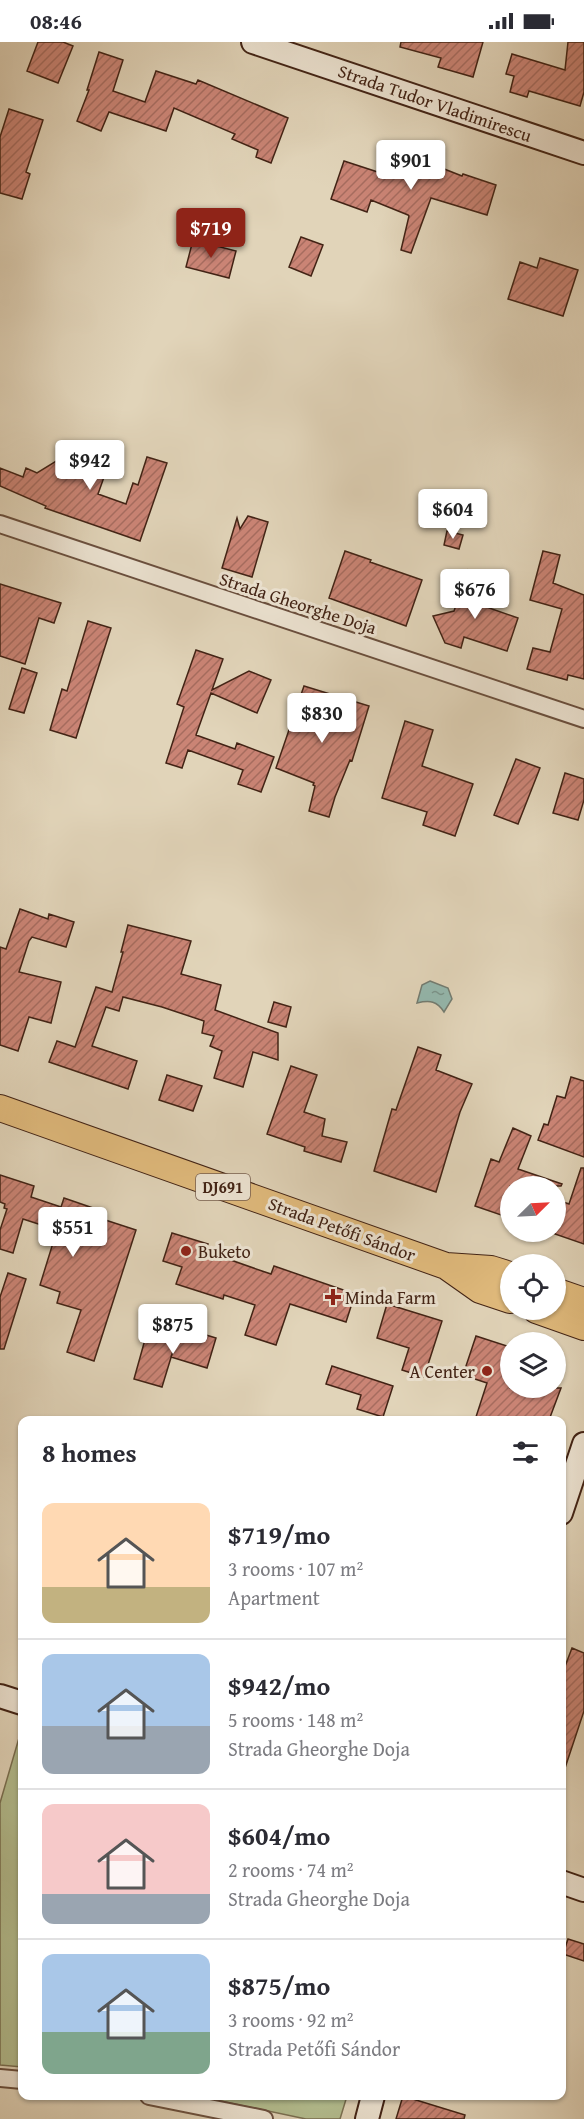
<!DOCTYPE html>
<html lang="en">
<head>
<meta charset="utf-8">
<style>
  body { margin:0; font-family:"Gentium Book Plus",serif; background:#f2f2f3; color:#2b2b33; height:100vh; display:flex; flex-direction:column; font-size:22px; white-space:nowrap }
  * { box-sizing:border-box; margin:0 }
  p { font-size:20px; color:#7c7c81 }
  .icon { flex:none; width:33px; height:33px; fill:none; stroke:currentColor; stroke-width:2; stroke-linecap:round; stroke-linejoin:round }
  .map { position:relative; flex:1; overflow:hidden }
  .details { position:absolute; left:18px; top:1374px; width:548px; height:684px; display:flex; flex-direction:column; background:#fff; border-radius:12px; box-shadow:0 2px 4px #0004 }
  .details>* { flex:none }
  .needle { width:39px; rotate:66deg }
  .controls { position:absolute; left:500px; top:1134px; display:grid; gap:12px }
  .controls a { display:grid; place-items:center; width:66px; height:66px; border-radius:50%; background:#fff; box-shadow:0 2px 4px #0004; font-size:30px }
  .price { position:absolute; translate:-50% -51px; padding:0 14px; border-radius:6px; background:#fff; color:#222; font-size:20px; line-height:39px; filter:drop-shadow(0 2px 3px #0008) }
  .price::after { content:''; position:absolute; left:50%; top:36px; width:18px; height:14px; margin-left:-9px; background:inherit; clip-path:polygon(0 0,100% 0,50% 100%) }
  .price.on { background:#8f2418; color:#fff }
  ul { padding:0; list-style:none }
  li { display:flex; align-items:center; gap:18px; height:150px; padding:0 24px }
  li+li { border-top:2px solid #e1e1e2 }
  li span { display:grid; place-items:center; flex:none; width:168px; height:120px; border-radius:12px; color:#555 }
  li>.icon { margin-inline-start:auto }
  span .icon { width:72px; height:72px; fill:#fffc; stroke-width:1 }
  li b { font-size:26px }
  h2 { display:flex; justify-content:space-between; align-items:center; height:72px; padding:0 24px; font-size:26px }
  .status { display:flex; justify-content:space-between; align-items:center; height:42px; padding:0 30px; background:#fff; direction:ltr }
  .status svg { height:16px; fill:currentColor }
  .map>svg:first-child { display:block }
</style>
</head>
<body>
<div class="status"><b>08:46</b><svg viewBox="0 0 49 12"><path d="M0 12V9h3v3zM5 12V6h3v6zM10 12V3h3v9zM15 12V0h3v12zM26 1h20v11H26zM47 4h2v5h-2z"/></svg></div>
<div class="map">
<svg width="584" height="2077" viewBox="0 0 584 2077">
  <defs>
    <pattern id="water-ripples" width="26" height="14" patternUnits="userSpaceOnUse" patternTransform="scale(1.5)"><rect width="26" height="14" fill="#94b8ae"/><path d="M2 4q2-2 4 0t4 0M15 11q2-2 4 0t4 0" fill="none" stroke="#7a958c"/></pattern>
    <pattern id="building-hatch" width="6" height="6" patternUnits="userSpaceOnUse" patternTransform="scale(1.5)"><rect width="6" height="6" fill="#ca8475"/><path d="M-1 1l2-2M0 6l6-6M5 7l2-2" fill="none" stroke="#a66c5f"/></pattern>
  </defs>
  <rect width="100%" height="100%" fill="#e1d4b9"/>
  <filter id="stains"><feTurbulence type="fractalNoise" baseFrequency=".00333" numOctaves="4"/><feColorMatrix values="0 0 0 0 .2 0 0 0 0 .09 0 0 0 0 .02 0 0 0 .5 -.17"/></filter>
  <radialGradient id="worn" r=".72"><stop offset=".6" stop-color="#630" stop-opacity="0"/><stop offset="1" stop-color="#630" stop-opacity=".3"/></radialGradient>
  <path fill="#b3bd8f" stroke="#7a7052" stroke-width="1.5" d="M 19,1696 L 22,1697 L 22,2025 L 0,2023 L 0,1761 Z
    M 197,2054 L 347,2054 L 340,2077 L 306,2077 Z"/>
  <path fill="url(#water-ripples)" stroke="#737c71" stroke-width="1.5" d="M 430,939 L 448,946 L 452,957 L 444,970 C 437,959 430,958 417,961 L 422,943 Z"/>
  <path fill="url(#building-hatch)" stroke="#422315" stroke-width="1.5" d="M 38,0 L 63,0 L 73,4 L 58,41 L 27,29 Z
    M 401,0 L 483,0 L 473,35 L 438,25 L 441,16 L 400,5 Z
    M 568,0 L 584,0 L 584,50 L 580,64 L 529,49 L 527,55 L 510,50 L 514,34 L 506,32 L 512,12 L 565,28 Z
    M 99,10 L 123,18 L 113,49 L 145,60 L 156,29 L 196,42 L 198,38 L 288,76 L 271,121 L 256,115 L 258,108 L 232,97 L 235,92 L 174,66 L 166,89 L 109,70 L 101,89 L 77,79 L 89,48 L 87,48 Z
    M 9,67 L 43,78 L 26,130 L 30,132 L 22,157 L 0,151 L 0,95 Z
    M 404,109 L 425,117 L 424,119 L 462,134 L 463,132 L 496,143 L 487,173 L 431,156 L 411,211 L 401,208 L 409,174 L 408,173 L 371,158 L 367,170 L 331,157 L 344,119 L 393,135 Z
    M 301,195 L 323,203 L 311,234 L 289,225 Z
    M 193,198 L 236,209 L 229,236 L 186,225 Z
    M 540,216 L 578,228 L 563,274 L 508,257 L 520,220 L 537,226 Z
    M 100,402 L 114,407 L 98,452 L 126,462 L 133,441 L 138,443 L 147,415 L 167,421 L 140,499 L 45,466 L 46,464 L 0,444 L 0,426 L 23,435 L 26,426 L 37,431 L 79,405 L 96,413 Z
    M 248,474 L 268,480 L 252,535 L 222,526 L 237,476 L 240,487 Z
    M 447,489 L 463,493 L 459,507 L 444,503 Z
    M 345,509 L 371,518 L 370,520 L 422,538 L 406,584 L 329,556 Z
    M 543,509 L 560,513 L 553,541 L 584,553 L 584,637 L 568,633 L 567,638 L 527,627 L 533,606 L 550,610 L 562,567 L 530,558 Z
    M 468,528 L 482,540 L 475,561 L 518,576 L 507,609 L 464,595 L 461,606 L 445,601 L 433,574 L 454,569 Z
    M 0,542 L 61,561 L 54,581 L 39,576 L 25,622 L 0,614 Z
    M 88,579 L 111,586 L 76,696 L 50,688 L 62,647 L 67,649 Z
    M 196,608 L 223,617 L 212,648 L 249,629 L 271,638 L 257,671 L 211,651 L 196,693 L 235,707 L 237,701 L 274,715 L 261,750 L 238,742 L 243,728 L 188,708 L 182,726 L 166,721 L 184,665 L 177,662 Z
    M 22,626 L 37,631 L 24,671 L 9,667 Z
    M 304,644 L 369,664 L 352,719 L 350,718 L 335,755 L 329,775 L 309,769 L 315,744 L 313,743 L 314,741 L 276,726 Z
    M 405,679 L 433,688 L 422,724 L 473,742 L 455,794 L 423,783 L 427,770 L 382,756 Z
    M 516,717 L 540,726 L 518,782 L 494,773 Z
    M 565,731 L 584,737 L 584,758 L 578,778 L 553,771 Z
    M 20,867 L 48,877 L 49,872 L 74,880 L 66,905 L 32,895 L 29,899 L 19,930 L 61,940 L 51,981 L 29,975 L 18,1009 L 0,1003 L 0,905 L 6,907 Z
    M 128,883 L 191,899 L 181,932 L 221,943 L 215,968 L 278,991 L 278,1018 L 253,1010 L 243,1045 L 214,1036 L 222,1009 L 210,1004 L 214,994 L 202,991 L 204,979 L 162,965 L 123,955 L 119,969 L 106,965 L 92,1004 L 137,1019 L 128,1047 L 49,1020 L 57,999 L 75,1005 L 96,945 L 112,950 L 123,910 L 121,910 Z
    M 274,960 L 291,965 L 286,985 L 268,980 Z
    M 418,1005 L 441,1013 L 436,1028 L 472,1042 L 460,1070 L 436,1150 L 374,1129 L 392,1067 L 396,1068 Z
    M 291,1024 L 317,1033 L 304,1070 L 325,1077 L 322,1094 L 347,1100 L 341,1120 L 304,1109 L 305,1105 L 267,1092 Z
    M 167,1033 L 202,1044 L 193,1069 L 159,1058 Z
    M 571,1035 L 584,1039 L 584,1115 L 538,1098 L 544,1082 L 548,1083 L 557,1054 L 565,1056 Z
    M 513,1086 L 531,1094 L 518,1127 L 562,1142 L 561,1144 L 510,1144 L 510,1176 L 475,1164 L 491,1117 L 499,1120 Z
    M 581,1126 L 584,1126 L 584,1202 L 555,1192 L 555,1157 L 569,1162 Z
    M 0,1133 L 34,1144 L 31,1155 L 61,1165 L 64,1156 L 93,1166 L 90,1173 L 136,1188 L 94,1319 L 67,1310 L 81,1268 L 57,1261 L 60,1250 L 40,1243 L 57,1188 L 23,1177 L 13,1211 L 0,1207 L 0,1188 L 7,1167 L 4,1166 L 5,1162 L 0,1160 Z
    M 172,1191 L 208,1202 L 205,1209 L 262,1229 L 271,1232 L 274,1224 L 355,1252 L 346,1280 L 290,1262 L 276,1303 L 245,1293 L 255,1263 L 224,1253 L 223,1257 L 176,1242 L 182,1225 L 163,1219 Z
    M 8,1231 L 26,1237 L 4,1307 L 0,1307 L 0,1255 Z
    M 387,1262 L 442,1279 L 424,1335 L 402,1328 L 409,1306 L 377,1296 Z
    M 180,1285 L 216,1296 L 207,1326 L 171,1315 L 173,1309 L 162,1345 L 134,1337 L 146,1294 L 175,1303 Z
    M 476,1294 L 510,1305 L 510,1346 L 561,1346 L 549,1378 L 475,1378 L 487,1341 L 463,1333 Z
    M 332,1324 L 393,1344 L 383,1375 L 357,1367 L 361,1353 L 326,1342 Z
    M 572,1606 L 584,1611 L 584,1669 L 564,1729 L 561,1728 L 561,1635 Z
    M 568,1897 L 584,1902 L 584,1919 L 563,1912 Z
    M 403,2054 L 465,2073 L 464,2077 L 396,2077 Z"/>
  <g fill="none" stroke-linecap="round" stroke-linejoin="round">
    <g stroke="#6a4f3e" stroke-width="20">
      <path id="street" d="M 0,482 L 584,677
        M 0,2036 L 22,2038
        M 149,2054 L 264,2077"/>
    </g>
    <g stroke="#422315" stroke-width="26">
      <path id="secondary" d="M 253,0 L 584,111
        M 561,1471 L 584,1402
        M 0,1654 L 22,1661
        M 561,1840 L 584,1848
        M 367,2077 L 373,2054"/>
    </g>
    <g stroke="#422315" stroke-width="28">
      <path id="primary" d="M 0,1066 L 446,1224 L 480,1248 L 510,1258
        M 446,1224 L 491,1227 L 510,1233
        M 555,1249 L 584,1259
        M 536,1268 L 584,1285"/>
    </g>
    <use href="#street" stroke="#ece3d2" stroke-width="16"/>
    <use href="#secondary" stroke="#ece3d2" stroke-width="22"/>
    <use href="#primary" stroke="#e0ba7c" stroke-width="26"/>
  </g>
  <g fill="#8f2418" stroke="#ece3d2" stroke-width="2">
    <circle cx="186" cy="1209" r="6"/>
    <path d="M330 1246h6v6h6v6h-6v6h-6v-6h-6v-6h6z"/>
    <circle cx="487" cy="1329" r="6"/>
  </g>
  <g text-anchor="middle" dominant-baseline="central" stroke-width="6" stroke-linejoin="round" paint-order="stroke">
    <rect fill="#ece3d2" stroke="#755d4e" stroke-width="1.5" x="196" y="1132" width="54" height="26" rx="4.5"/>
    <g font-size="16" font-weight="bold" fill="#422315">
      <text x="223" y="1145">DJ691</text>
    </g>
    <g font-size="18" fill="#422315" stroke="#ece3d2">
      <text transform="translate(435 61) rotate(19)">Strada Tudor Vladimirescu</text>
      <text transform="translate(298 561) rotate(18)">Strada Gheorghe Doja</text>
      <text transform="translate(342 1187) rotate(20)">Strada Petőfi Sándor</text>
    </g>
    <g font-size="18" fill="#422315" stroke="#ece3d2" text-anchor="start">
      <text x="198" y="1209">Buketo</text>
      <text x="345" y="1255">Minda Farm</text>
      <text x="475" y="1329" text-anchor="end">A Center</text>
    </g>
  </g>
  <rect width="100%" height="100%" filter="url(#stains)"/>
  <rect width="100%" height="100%" fill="url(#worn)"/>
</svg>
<div class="controls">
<a><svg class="needle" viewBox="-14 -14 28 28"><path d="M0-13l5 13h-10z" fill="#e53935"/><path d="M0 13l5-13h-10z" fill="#7c7c81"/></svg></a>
<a><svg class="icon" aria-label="locate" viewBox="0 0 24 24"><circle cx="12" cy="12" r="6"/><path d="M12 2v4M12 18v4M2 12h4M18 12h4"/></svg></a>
<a><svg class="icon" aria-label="layers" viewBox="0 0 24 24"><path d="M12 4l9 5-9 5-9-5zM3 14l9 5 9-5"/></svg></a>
</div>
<b class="price" style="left:411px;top:149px">$901</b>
<b class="price on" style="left:211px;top:217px">$719</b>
<b class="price" style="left:90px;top:449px">$942</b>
<b class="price" style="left:453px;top:498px">$604</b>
<b class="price" style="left:475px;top:578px">$676</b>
<b class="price" style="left:322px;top:702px">$830</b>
<b class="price" style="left:73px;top:1216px">$551</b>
<b class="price" style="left:173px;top:1313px">$875</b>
<section class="details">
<h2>8 homes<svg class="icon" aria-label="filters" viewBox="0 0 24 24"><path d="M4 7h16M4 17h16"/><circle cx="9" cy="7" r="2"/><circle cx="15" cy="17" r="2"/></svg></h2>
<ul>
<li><span style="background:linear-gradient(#ffd9b3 70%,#c2b280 0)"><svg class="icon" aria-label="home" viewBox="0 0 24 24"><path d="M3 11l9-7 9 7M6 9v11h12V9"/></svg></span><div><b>$719/mo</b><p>3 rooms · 107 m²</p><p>Apartment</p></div></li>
<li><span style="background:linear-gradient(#a9c7e8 60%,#9aa5b1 0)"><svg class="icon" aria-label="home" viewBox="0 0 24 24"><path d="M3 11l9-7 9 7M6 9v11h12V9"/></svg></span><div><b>$942/mo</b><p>5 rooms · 148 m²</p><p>Strada Gheorghe Doja</p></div></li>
<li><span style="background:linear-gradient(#f6c9c9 75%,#9aa5b1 0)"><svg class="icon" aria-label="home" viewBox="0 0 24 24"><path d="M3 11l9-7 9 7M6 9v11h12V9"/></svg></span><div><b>$604/mo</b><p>2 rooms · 74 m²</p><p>Strada Gheorghe Doja</p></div></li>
<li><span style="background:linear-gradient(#a9c7e8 65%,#7fa58c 0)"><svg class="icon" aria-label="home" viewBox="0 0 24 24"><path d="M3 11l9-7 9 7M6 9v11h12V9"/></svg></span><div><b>$875/mo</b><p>3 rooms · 92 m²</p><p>Strada Petőfi Sándor</p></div></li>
</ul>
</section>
</div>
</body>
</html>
